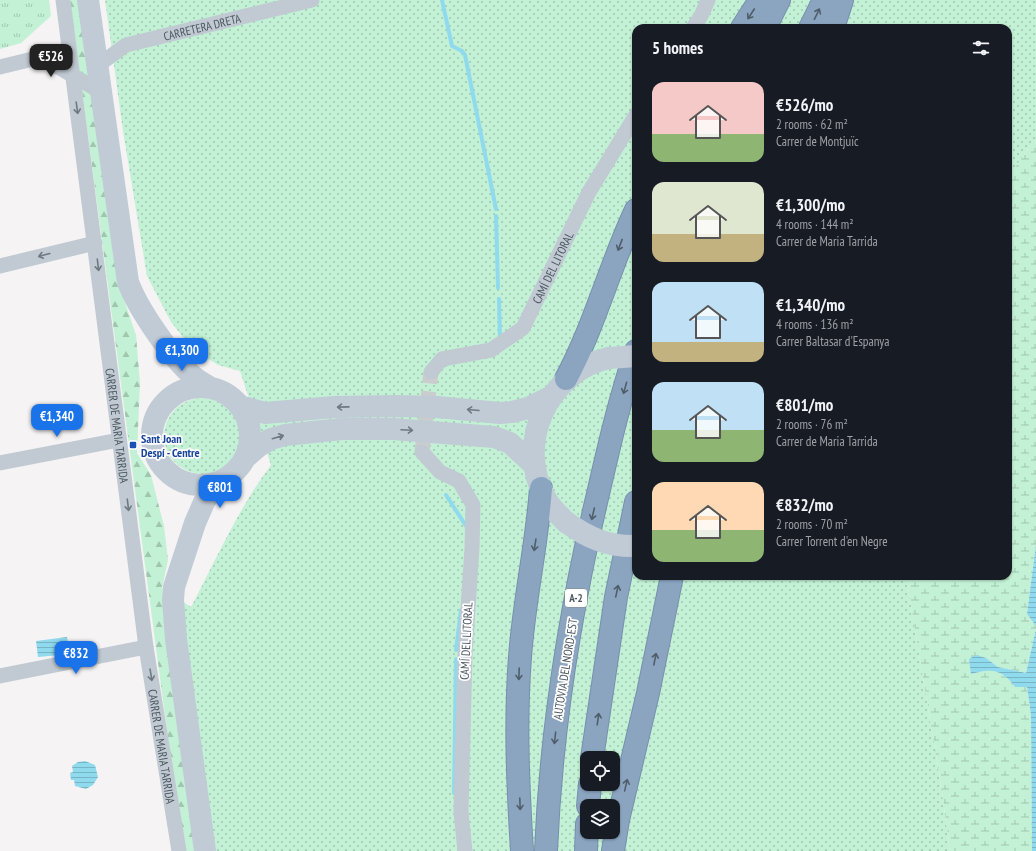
<!DOCTYPE html>
<html lang="en">
<head>
<meta charset="utf-8">
<style>
  body { margin:0; font-family:"PT Sans Narrow",sans-serif; background:#20242c; color:#f1f3f6; height:100vh; display:flex; flex-direction:column; font-size:15px; white-space:nowrap }
  * { box-sizing:border-box; margin:0 }
  p { font-size:13px; color:#9ea1a6 }
  .icon { flex:none; width:22px; height:22px; fill:none; stroke:currentColor; stroke-width:2; stroke-linecap:round; stroke-linejoin:round }
  .map { position:relative; flex:1; overflow:hidden }
  .panel { position:absolute; left:632px; top:24px; width:380px; height:556px; display:flex; flex-direction:column; background:#171b24; border-radius:12px; box-shadow:0 1px 3px #0004 }
  .panel>* { flex:none }
  .tools { position:absolute; left:580px; top:751px; display:grid; gap:8px }
  .tools a { display:grid; place-items:center; width:40px; height:40px; border-radius:8px; background:#171b24; box-shadow:0 1px 3px #0004; font-size:20px }
  .price { position:absolute; translate:-50% -34px; padding:0 9px; border-radius:8px; background:#1a73e8; color:#fff; font-size:13px; line-height:26px; filter:drop-shadow(0 1px 2px #0008) }
  .price::after { content:''; position:absolute; left:50%; top:24px; width:12px; height:9px; margin-left:-6px; background:inherit; clip-path:polygon(0 0,100% 0,50% 100%) }
  .price.current { background:#222; color:#fff }
  ul { padding:0; list-style:none }
  li { display:flex; align-items:center; gap:12px; height:100px; padding:0 20px }
  li span { display:grid; place-items:center; flex:none; width:112px; height:80px; border-radius:12px; color:#555 }
  li>.icon { margin-inline-start:auto }
  span .icon { width:48px; height:48px; fill:#fffc; stroke-width:1 }
  li b { font-size:17px }
  h2 { display:flex; justify-content:space-between; align-items:center; height:48px; padding:0 20px; font-size:17px }
  .map>svg:first-child { display:block }
</style>
</head>
<body>
<div class="map">
<svg width="1036" height="851" viewBox="0 0 1036 851">
  <defs>
    <pattern id="grass-dots" width="8" height="8" patternUnits="userSpaceOnUse"><rect width="8" height="8" fill="#c3f1d5"/><path d="M2 2h.1M6 6h.1" fill="none" stroke="#a0c6b0" stroke-width="1.8" stroke-linecap="round"/></pattern>
    <pattern id="forest-firs" width="22" height="20" patternUnits="userSpaceOnUse"><rect width="22" height="20" fill="#c3f1d5"/><path d="M5 1l3.5 6h-7zM16 11l3.5 6h-7z" fill="#a0c6b0"/></pattern>
    <pattern id="wetland-marsh" width="20" height="14" patternUnits="userSpaceOnUse"><rect width="20" height="14" fill="#c3f1d5"/><path d="M1 5h8M5 5V1M11 12h8M15 12V8" fill="none" stroke="#a0c6b0"/></pattern>
    <pattern id="park-tufts" width="24" height="20" patternUnits="userSpaceOnUse"><rect width="24" height="20" fill="#c3f1d5"/><path d="M3 7l-1-3M5 7V3M7 7l1-3M15 17l-1-3M17 17v-4M19 17l1-3" fill="none" stroke="#a0c6b0"/></pattern>
    <pattern id="water-rules" width="6" height="5" patternUnits="userSpaceOnUse"><rect width="6" height="5" fill="#90daee"/><path d="M0 2.5h6" fill="none" stroke="#78b4c4"/></pattern>
  </defs>
  <rect width="100%" height="100%" fill="#f5f3f3"/>
  <path fill="url(#grass-dots)" fill-rule="evenodd" d="M 105,0 L 1036,0 L 1036,138 L 1008,177 L 1008,28 L 636,28 L 636,576 L 906,576 L 941,785 L 950,851 L 197,851 L 162,588 L 191,607 C 216,560 239,507 271,465 L 240,371 L 218,365 L 192,348 L 171,322 L 147,276 L 123,131 ZM 587,758 L 613,758 L 613,784 L 587,784 ZM 587,806 L 613,806 L 613,832 L 587,832 Z
    M164 436a38 38 0 1 1 76 0a38 38 0 1 1-76 0Z"/>
  <path fill="url(#forest-firs)" d="M 70,0 L 80,0 L 118,282 L 136,335 L 140,383 L 137,453 L 151,475 L 164,526 L 168,560 L 162,588 L 197,851 L 183,851 Z"/>
  <path fill="url(#wetland-marsh)" d="M 1036,138 L 1036,544 L 1027,614 L 1036,626 L 1036,629 L 1026,673 L 998,667 L 986,658 L 971,674 C 991,668 1002,669 1015,687 L 1027,687 L 1031,715 L 1032,851 L 950,851 L 941,785 L 906,576 L 1008,576 L 1008,177 Z"/>
  <path fill="url(#park-tufts)" d="M 0,0 L 49,0 L 51,16 L 21,43 L 0,49 Z"/>
  <path fill="url(#water-rules)" d="M 1036,544 L 1036,626 L 1027,614 Z
    M 1036,629 L 1036,851 L 1032,851 L 1031,715 L 1027,687 L 1015,687 C 1002,669 991,668 971,674 L 969,659 L 976,655 L 986,658 L 998,667 L 1026,673 Z
    M 67,637 L 70,654 L 38,657 L 36,641 Z
    M 85,761 L 95,765 L 98,777 L 93,785 L 86,789 L 75,786 L 74,780 L 71,780 L 70,773 L 73,772 L 72,766 L 78,762 Z"/>
  <g fill="none" stroke-linecap="round" stroke-linejoin="round">
    <path stroke="#90daee" stroke-width="4" d="M 442,0 L 452,46 L 462,51 L 465,55 L 496,209
      M 496,216 L 498,288
      M 499,299 L 500,338
      M 446,495 L 466,526
      M 456,650 L 461,610
      M 454,793 L 456,659"/>
    <path stroke="#caccce" stroke-width="15" stroke-dasharray="15 8" stroke-linecap="butt" d="M 422,452 L 431,372"/>
    <g stroke="#7690ad" stroke-width="24">
      <path id="motorway" d="M 742,28 L 760,0
        M 765,28 L 779,0
        M 810,28 L 824,0
        M 833,28 L 842,0
        M 566,379 C 595,325 610,265 636,210
        M 592,758 L 616,597 L 636,502
        M 588,806 L 590,784
        M 522,851 C 518,787 515,721 520,657 C 524,600 537,545 541,488
        M 546,851 C 551,730 570,611 598,494 C 609,446 620,398 636,351
        M 586,851 L 587,824
        M 613,851 L 618,820 L 648,693 L 672,576"/>
    </g>
    <g stroke="#c1cad2" stroke-width="15">
      <path id="s1" d="M 63,0 L 146,647 L 179,851"/>
      <path d="M 693,28 L 701,16 L 708,0"/>
      <path id="s2" d="M 97,66 L 126,45 L 312,0"/>
      <path d="M 0,67 L 41,57 L 101,92"/>
      <path d="M 0,266 L 95,243"/>
      <path id="s3" d="M 431,372 L 442,359 L 491,350 L 523,328 L 589,192 L 636,115"/>
      <path d="M 422,452 L 440,472 L 459,481 L 473,505 L 472,548 L 465,654 L 461,812 L 465,851"/>
      <path d="M 0,463 L 119,440"/>
      <path d="M 0,676 L 146,647"/>
    </g>
    <path stroke="#c1cbd6" stroke-width="22" d="M 88,0 L 128,282 C 138,309 171,357 193,376 C 198,381 205,384 211,388
      M152 436a49 49 0 1 1 98 0a49 49 0 1 1-98 0Z
      M 240,406 L 265,413 L 334,407 L 396,406 L 437,407 L 500,413 L 512,412 L 528,408 L 550,397
      M 245,458 L 259,446 L 271,439 L 285,435 L 342,429 L 393,429 L 494,437 L 510,443 L 535,466
      M 566,522 C 559,515 551,508 546,499 C 514,444 548,371 609,358
      M 205,851 L 176,639 L 173,600 L 174,587 L 195,523 L 205,500 L 222,480"/>
    <use href="#motorway" stroke="#8ba5c1" stroke-width="22"/>
    <path stroke="#c1cbd6" stroke-width="22" d="M 609,358 L 636,356
      M 566,522 C 588,538 609,547 636,546"/>
  </g>
  <defs><path id="oneway-shaft" d="M-6 0H5M1.5-3L5.5 0L1.5 3" fill="none" stroke-width="1.6" stroke-linecap="round" stroke-linejoin="round"/></defs>
  <g stroke="#505e6b">
    <use href="#oneway-shaft" transform="translate(751 14) rotate(123)"/>
    <use href="#oneway-shaft" transform="translate(817 14) rotate(-64)"/>
    <use href="#oneway-shaft" transform="translate(620 245) rotate(111)"/>
    <use href="#oneway-shaft" transform="translate(625 388) rotate(106)"/>
    <use href="#oneway-shaft" transform="translate(593 514) rotate(103)"/>
    <use href="#oneway-shaft" transform="translate(535 545) rotate(99)"/>
    <use href="#oneway-shaft" transform="translate(617 591) rotate(-78)"/>
    <use href="#oneway-shaft" transform="translate(655 659) rotate(-79)"/>
    <use href="#oneway-shaft" transform="translate(519 674) rotate(92)"/>
    <use href="#oneway-shaft" transform="translate(598 719) rotate(-82)"/>
    <use href="#oneway-shaft" transform="translate(555 738) rotate(96)"/>
    <use href="#oneway-shaft" transform="translate(626 785) rotate(-77)"/>
    <use href="#oneway-shaft" transform="translate(520 804) rotate(88)"/>
  </g>
  <g stroke="#6e7983">
    <use href="#oneway-shaft" transform="translate(77 108) rotate(82)"/>
    <use href="#oneway-shaft" transform="translate(44 255) rotate(165)"/>
    <use href="#oneway-shaft" transform="translate(98 265) rotate(83)"/>
    <use href="#oneway-shaft" transform="translate(128 505) rotate(83)"/>
    <use href="#oneway-shaft" transform="translate(151 675) rotate(81)"/>
  </g>
  <g stroke="#6e7984">
    <use href="#oneway-shaft" transform="translate(343 407) rotate(179)"/>
    <use href="#oneway-shaft" transform="translate(473 410) rotate(-175)"/>
    <use href="#oneway-shaft" transform="translate(407 430) rotate(3)"/>
    <use href="#oneway-shaft" transform="translate(278 437) rotate(-16)"/>
  </g>
  <rect fill="#1a4fb4" stroke="#fff" stroke-width="1.5" x="129" y="441" width="8" height="8" rx="2"/>
  <g text-anchor="middle" dominant-baseline="central" stroke-width="3.5" stroke-linejoin="round" paint-order="stroke">
    <rect fill="#fff" stroke="#808990" stroke-width="1" x="565" y="589" width="22" height="18" rx="3"/>
    <g font-size="11" font-weight="bold" fill="#4a5661">
      <text x="576" y="598">A-2</text>
    </g>
    <g font-size="12" fill="#4a5661" stroke="#fff">
      <text stroke="none"><textPath href="#s2" startOffset="114">CARRETERA DRETA</textPath></text>
      <text stroke="none"><textPath href="#s3" startOffset="173">CAMÍ DEL LITORAL</textPath></text>
      <text stroke="none"><textPath href="#s1" startOffset="429">CARRER DE MARIA TARRIDA</textPath></text>
      <text transform="translate(466 641) rotate(-87)">CAMÍ DEL LITORAL</text>
      <text transform="translate(565 669) rotate(-81)">AUTOVIA DEL NORD-EST</text>
      <text stroke="none"><textPath href="#s1" startOffset="753">CARRER DE MARIA TARRIDA</textPath></text>
    </g>
    <g font-size="12" font-weight="bold" fill="#164399" stroke="#fff" text-anchor="start">
      <text x="141" y="438">Sant Joan<tspan x="141" dy="14">Despí - Centre</tspan></text>
    </g>
  </g>
</svg>
<div class="tools">
<a><svg class="icon" aria-label="locate" viewBox="0 0 24 24"><circle cx="12" cy="12" r="6"/><path d="M12 2v4M12 18v4M2 12h4M18 12h4"/></svg></a>
<a><svg class="icon" aria-label="layers" viewBox="0 0 24 24"><path d="M12 4l9 5-9 5-9-5zM3 14l9 5 9-5"/></svg></a>
</div>
<b class="price current" style="left:51px;top:78px">€526</b>
<b class="price" style="left:182px;top:372px">€1,300</b>
<b class="price" style="left:57px;top:438px">€1,340</b>
<b class="price" style="left:220px;top:509px">€801</b>
<b class="price" style="left:76px;top:675px">€832</b>
<section class="panel">
<h2>5 homes<svg class="icon" aria-label="filters" viewBox="0 0 24 24"><path d="M4 7h16M4 17h16"/><circle cx="9" cy="7" r="2"/><circle cx="15" cy="17" r="2"/></svg></h2>
<ul>
<li><span style="background:linear-gradient(#f6c9c9 65%,#8fb573 0)"><svg class="icon" aria-label="home" viewBox="0 0 24 24"><path d="M3 11l9-7 9 7M6 9v11h12V9"/></svg></span><div><b>€526/mo</b><p>2 rooms · 62 m²</p><p>Carrer de Montjuïc</p></div></li>
<li><span style="background:linear-gradient(#dfe7d0 65%,#c2b280 0)"><svg class="icon" aria-label="home" viewBox="0 0 24 24"><path d="M3 11l9-7 9 7M6 9v11h12V9"/></svg></span><div><b>€1,300/mo</b><p>4 rooms · 144 m²</p><p>Carrer de Maria Tarrida</p></div></li>
<li><span style="background:linear-gradient(#bfe0f5 75%,#c2b280 0)"><svg class="icon" aria-label="home" viewBox="0 0 24 24"><path d="M3 11l9-7 9 7M6 9v11h12V9"/></svg></span><div><b>€1,340/mo</b><p>4 rooms · 136 m²</p><p>Carrer Baltasar d'Espanya</p></div></li>
<li><span style="background:linear-gradient(#bfe0f5 60%,#8fb573 0)"><svg class="icon" aria-label="home" viewBox="0 0 24 24"><path d="M3 11l9-7 9 7M6 9v11h12V9"/></svg></span><div><b>€801/mo</b><p>2 rooms · 76 m²</p><p>Carrer de Maria Tarrida</p></div></li>
<li><span style="background:linear-gradient(#ffd9b3 60%,#8fb573 0)"><svg class="icon" aria-label="home" viewBox="0 0 24 24"><path d="M3 11l9-7 9 7M6 9v11h12V9"/></svg></span><div><b>€832/mo</b><p>2 rooms · 70 m²</p><p>Carrer Torrent d'en Negre</p></div></li>
</ul>
</section>
</div>
</body>
</html>
